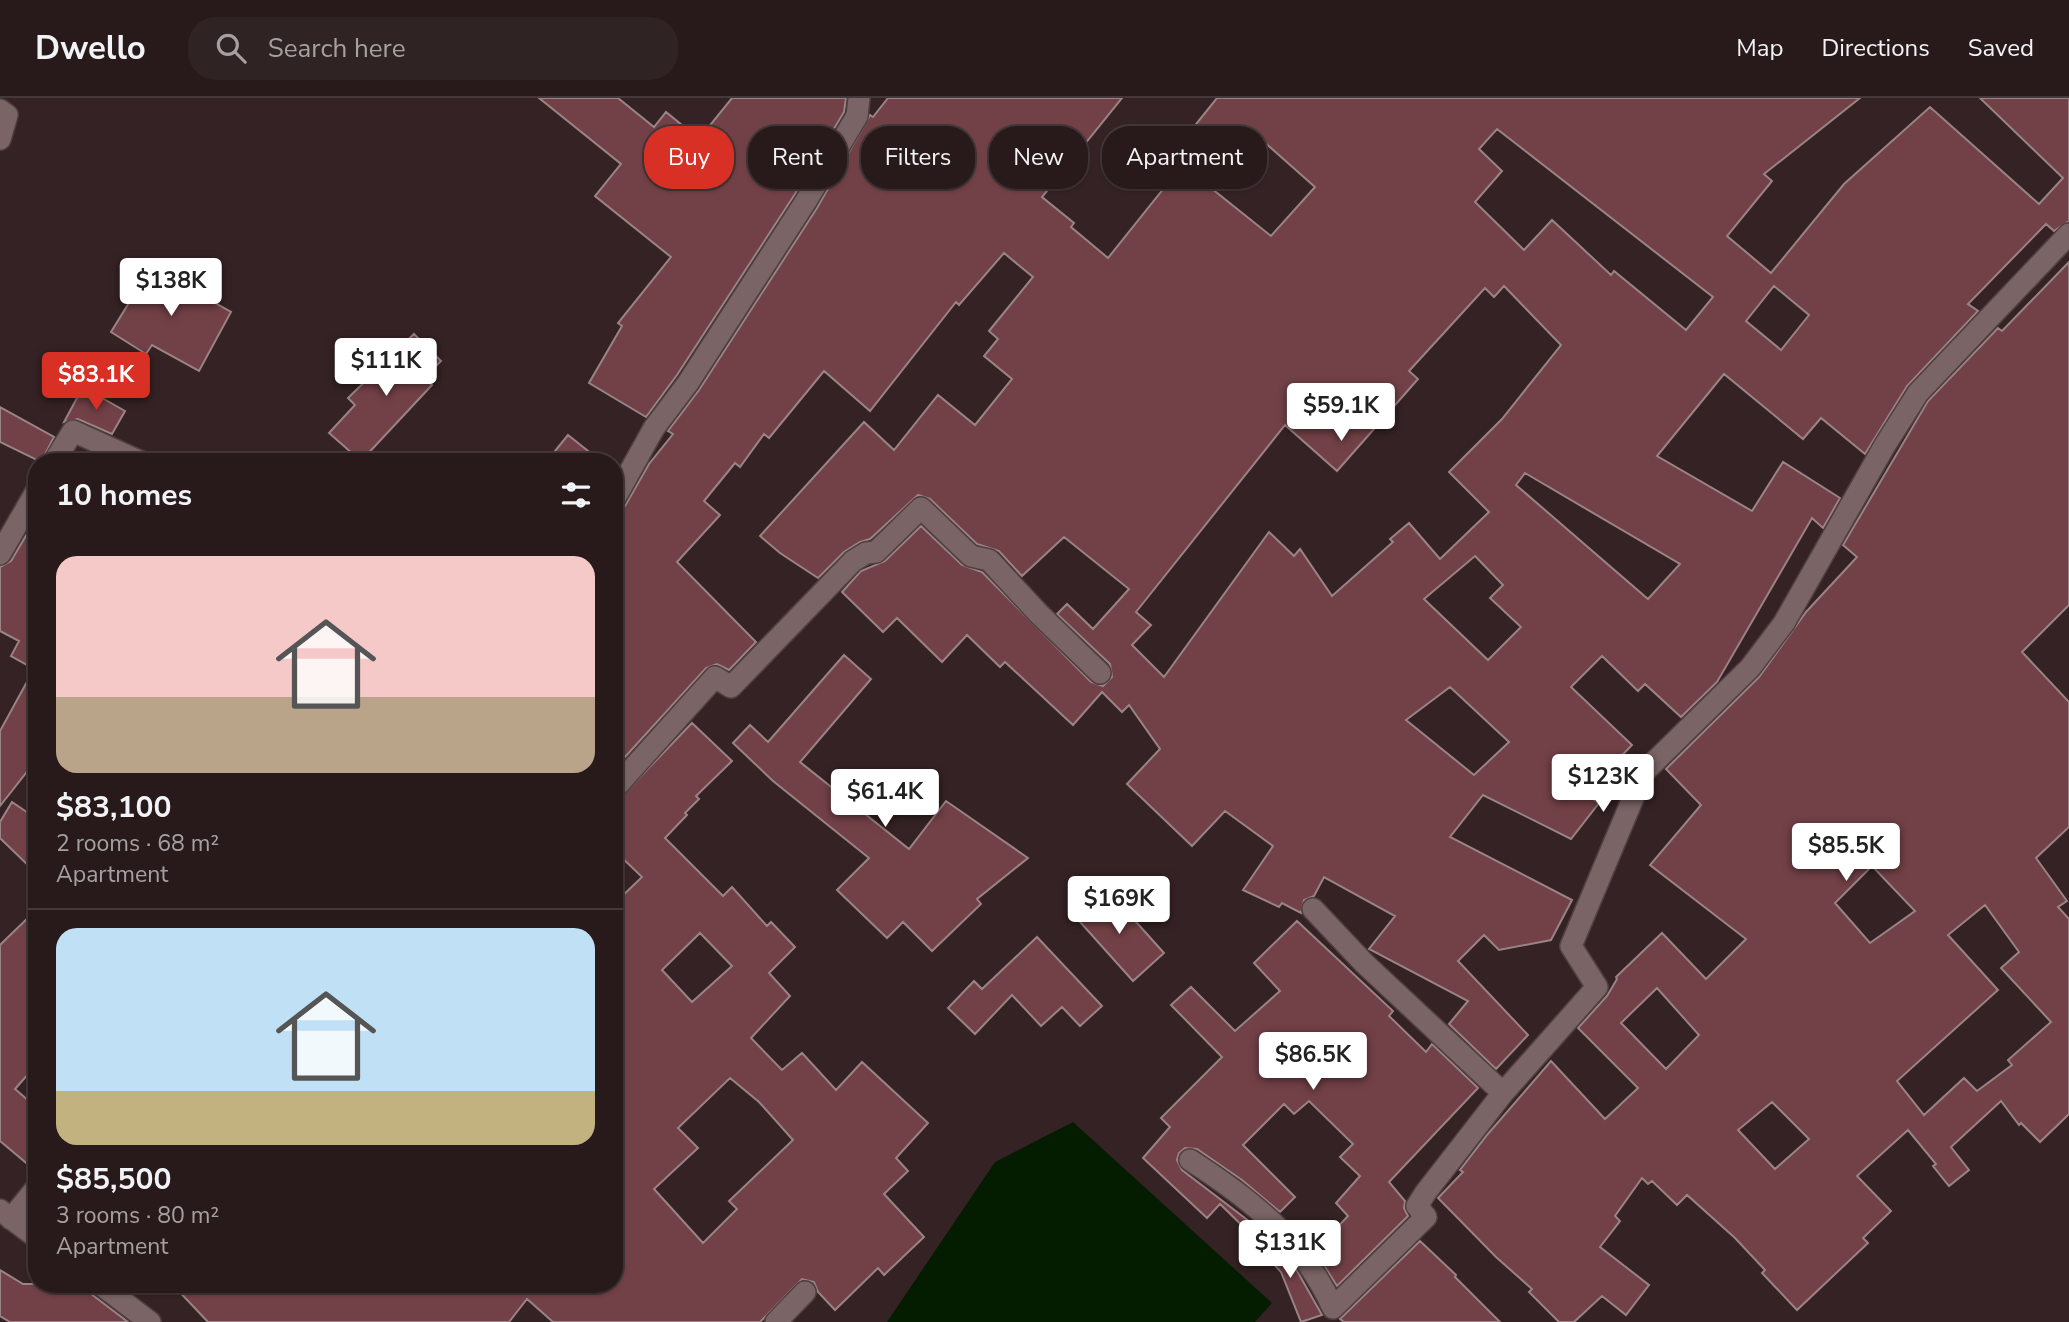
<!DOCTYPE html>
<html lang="en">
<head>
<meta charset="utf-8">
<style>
  body { margin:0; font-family:"Nunito Sans",sans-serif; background:#302324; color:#f1f3f6; height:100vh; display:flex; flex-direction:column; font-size:26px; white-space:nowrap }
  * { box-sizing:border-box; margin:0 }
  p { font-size:23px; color:#a5a1a3 }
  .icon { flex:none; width:38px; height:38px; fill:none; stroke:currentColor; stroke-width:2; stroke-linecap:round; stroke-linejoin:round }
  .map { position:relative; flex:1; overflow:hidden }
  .sheet { position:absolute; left:28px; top:355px; width:595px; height:840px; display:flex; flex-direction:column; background:#281a1b; border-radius:28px; box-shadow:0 2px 5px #0004,0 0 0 2px #44383a }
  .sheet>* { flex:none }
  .top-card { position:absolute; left:644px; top:28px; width:665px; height:63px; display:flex; gap:14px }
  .price { position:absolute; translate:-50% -60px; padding:0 16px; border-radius:7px; background:#fff; color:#222; font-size:23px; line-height:46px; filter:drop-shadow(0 2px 4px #0008) }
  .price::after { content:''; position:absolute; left:50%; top:42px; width:21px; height:16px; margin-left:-10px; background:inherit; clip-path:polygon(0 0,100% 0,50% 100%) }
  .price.active { background:#d93025; color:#fff }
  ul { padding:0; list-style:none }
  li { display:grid; align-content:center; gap:14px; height:371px; padding:0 28px }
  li+li { border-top:2px solid #44383a }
  li span { display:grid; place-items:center; height:217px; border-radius:21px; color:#555 }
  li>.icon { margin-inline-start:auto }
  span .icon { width:126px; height:126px; fill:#fffc; stroke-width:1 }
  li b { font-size:30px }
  h2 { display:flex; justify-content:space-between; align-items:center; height:84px; padding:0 28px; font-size:30px }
  .tag { padding:0 24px; border-radius:28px; background:#281a1b; box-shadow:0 2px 5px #0004,0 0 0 2px #44383a; font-size:24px; line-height:63px }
  .tag.active { background:#d93025; color:#fff }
  header { display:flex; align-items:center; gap:42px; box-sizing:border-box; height:98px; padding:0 35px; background:#281a1b; border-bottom:2px solid #44383a }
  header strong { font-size:33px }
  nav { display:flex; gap:38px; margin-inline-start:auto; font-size:24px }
  .search { width:490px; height:63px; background:#302324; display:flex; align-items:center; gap:18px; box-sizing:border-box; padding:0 24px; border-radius:28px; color:#a5a1a3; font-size:26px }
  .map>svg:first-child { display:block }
</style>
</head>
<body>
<header>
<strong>Dwello</strong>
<div class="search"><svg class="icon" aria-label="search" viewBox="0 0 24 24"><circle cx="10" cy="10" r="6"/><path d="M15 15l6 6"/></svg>Search here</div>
<nav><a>Map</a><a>Directions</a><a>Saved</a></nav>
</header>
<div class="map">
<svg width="2069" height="1224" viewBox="0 0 2069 1224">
  <rect width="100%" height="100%" fill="#352224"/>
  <path fill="#041d00" d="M 1073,1024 L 1272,1205 L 1255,1224 L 887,1224 L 995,1064 Z"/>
  <path fill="#724147" stroke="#9a8385" stroke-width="2" fill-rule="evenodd" d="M 539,0 L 618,0 L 654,29 L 666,14 L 699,41 L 732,0 L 846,0 L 844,14 L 795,96 L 677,277 L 646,319 L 589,285 L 622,228 L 618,225 L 671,159 L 595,98 L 621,66 Z
    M 888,0 L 1122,0 L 1042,99 L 1074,125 L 1071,129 L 1108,160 L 1196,50 L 1184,41 L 1217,0 L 1860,0 L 1764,76 L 1772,83 L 1727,138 L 1771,175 L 1844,86 L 1930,9 L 2039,106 L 2063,80 L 1980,0 L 2069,0 L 2069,123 L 2054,133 L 2046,126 L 1968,206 L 1978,213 L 1907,288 L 1865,356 L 1821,320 L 1803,341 L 1724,276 L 1657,358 L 1752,413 L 1783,364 L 1840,400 L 1823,430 L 1812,420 L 1717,584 L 1681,619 L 1645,586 L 1638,593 L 1602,558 L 1571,589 L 1632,647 L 1585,696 L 1599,705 L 1571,741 L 1483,697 L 1450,739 L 1572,802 L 1551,842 L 1499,852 L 1484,837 L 1458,863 L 1528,937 L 1496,971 L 1449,926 L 1468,903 L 1369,851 L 1395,818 L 1324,779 L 1314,798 L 1304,802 L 1301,815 L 1282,805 L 1279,809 L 1243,792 L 1273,748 L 1225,713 L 1192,748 L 1127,686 L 1160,651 L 1129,607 L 1122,614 L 1102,594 L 1073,627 L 1005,564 L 1000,569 L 967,537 L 942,564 L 897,520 L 883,534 L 842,494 L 861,473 L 885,463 L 921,428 L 962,467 L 982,474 L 1091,584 L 1103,588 L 1112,579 L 1110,566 L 1057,516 L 1067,506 L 1093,531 L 1129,491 L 1064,439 L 1022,478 L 999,453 L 977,446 L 930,401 L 918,397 L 870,441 L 860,444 L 844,454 L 818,480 L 780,455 L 760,438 L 864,324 L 894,352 L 938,297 L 975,327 L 1012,281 L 984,258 L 998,241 L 989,233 L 1033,179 L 1004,155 L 959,207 L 956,204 L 870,313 L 824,273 L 769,340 L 764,336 L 740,369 L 735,365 L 704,403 L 720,417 L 677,464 L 756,544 L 729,572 L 717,566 L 706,570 L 625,659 L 614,649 L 614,415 L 625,408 L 649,366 L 673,336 L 668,333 L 699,292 L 817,110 L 870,17 L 873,19 ZM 1497,31 L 1713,199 L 1686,232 L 1614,173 L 1611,177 L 1552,122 L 1524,152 L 1475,104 L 1502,73 L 1479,51 ZM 1254,35 L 1315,89 L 1271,138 L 1211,90 ZM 1504,188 L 1561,247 L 1502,321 L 1449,374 L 1489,414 L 1440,461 L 1409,425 L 1390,441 L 1393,444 L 1332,498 L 1300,451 L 1294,458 L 1269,434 L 1164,579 L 1132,547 L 1151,527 L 1136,514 L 1285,327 L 1337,373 L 1418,281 L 1409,273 L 1485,190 L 1494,199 ZM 1774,188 L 1809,217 L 1781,252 L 1746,223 ZM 1525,375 L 1680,466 L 1648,501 L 1516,387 ZM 1475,458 L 1503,487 L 1490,500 L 1521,529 L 1488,562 L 1424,501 ZM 1450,589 L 1509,644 L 1474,677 L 1406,622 Z
    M 156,161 L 191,182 L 187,189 L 231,214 L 199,273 L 152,247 L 146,256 L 111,234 Z
    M 2069,164 L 2069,507 L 2022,554 L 2069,604 L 2069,729 L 2036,760 L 2067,803 L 2058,809 L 2069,821 L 2069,1016 L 2040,1044 L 2021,1025 L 2019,1027 L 2001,1003 L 1951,1049 L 1969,1072 L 1949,1088 L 1933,1068 L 1936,1066 L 1908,1032 L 1857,1078 L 1891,1113 L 1863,1140 L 1868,1145 L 1797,1212 L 1762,1175 L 1765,1172 L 1735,1140 L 1687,1097 L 1677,1107 L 1652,1083 L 1648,1086 L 1642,1080 L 1615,1118 L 1620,1123 L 1600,1149 L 1649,1187 L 1626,1217 L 1602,1198 L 1574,1224 L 1559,1224 L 1529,1194 L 1532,1191 L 1496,1159 L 1438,1100 L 1463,1074 L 1460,1072 L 1487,1037 L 1551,963 L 1605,1021 L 1638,990 L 1578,930 L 1607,898 L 1617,881 L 1616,879 L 1662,835 L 1706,881 L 1746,841 L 1650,767 L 1701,707 L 1666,671 L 1759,579 L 1806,514 L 1857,459 L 1843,447 L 1928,303 L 1998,230 L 2002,233 ZM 1872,768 L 1915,813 L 1870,845 L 1835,805 ZM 1985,807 L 2019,854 L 2001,870 L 2051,924 L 2008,962 L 2012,967 L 1977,993 L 1964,980 L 1924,1017 L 1897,983 L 1998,892 L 1948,837 ZM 1657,890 L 1699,937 L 1666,971 L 1621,925 ZM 1772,1004 L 1809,1041 L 1775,1071 L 1738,1032 Z
    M 414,236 L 441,263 L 424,280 L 432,287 L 361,363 L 329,335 L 355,307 L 348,300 Z
    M 83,289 L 125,313 L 112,336 L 78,321 L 64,324 Z
    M 0,309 L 54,339 L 41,364 L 0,344 Z
    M 568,337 L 602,364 L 546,364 Z
    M 37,419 L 37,661 L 0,708 L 0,633 L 34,571 L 11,558 L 19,543 L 0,533 L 0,469 L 11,463 Z
    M 844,557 L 871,581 L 800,664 L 909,751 L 946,703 L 1028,760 L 977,801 L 981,806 L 932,853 L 903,824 L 887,840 L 837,792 L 869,760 L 773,683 L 733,645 L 750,627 L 768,644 Z
    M 692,625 L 732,663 L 696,698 L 699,701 L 685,715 L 687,717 L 665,740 L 723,798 L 732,789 L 767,828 L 771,824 L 795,849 L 769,875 L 790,898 L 751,940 L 782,972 L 802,955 L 836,992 L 862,964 L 928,1025 L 896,1060 L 908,1073 L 884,1096 L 924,1139 L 884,1177 L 878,1170 L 835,1212 L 818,1194 L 814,1184 L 802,1181 L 760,1224 L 553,1224 L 527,1201 L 509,1224 L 208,1224 L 172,1186 L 614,1186 L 614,806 L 642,779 L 614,752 L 614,706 ZM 700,835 L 732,868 L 692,904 L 662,872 ZM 730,980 L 759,1004 L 793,1042 L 729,1103 L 737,1111 L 703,1145 L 654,1091 L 698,1050 L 678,1030 Z
    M 12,704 L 37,721 L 37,776 L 0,740 L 0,724 Z
    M 1092,794 L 1121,821 L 1128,815 L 1164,855 L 1133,883 L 1072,815 Z
    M 37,811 L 37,966 L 15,991 L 37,1010 L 37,1074 L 0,1043 L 0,847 Z
    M 1297,823 L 1393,913 L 1389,918 L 1426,954 L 1432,946 L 1478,990 L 1389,1084 L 1405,1103 L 1404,1110 L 1408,1118 L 1337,1188 L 1315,1153 L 1348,1118 L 1336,1105 L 1360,1078 L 1340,1059 L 1353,1046 L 1309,1003 L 1294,1016 L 1284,1006 L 1243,1047 L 1295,1099 L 1280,1114 L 1242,1082 L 1197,1051 L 1185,1050 L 1179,1055 L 1177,1062 L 1182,1072 L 1262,1133 L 1255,1140 L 1220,1106 L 1207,1120 L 1143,1060 L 1170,1029 L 1161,1020 L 1222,959 L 1171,907 L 1191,889 L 1235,933 L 1280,893 L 1254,865 Z
    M 1037,839 L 1102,908 L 1080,928 L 1062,909 L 1041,928 L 1012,897 L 975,936 L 948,910 L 974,883 L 982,891 Z
    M 1264,1135 L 1296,1171 L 1322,1217 L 1301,1224 L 1281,1174 L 1254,1145 Z
    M 1420,1143 L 1456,1177 L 1455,1179 L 1500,1224 L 1344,1224 L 1340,1221 Z
    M 0,1172 L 23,1186 L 78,1186 L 128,1224 L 10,1224 L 0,1218 Z"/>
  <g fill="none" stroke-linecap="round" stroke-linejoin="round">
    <g stroke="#504042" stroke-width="24">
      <path id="minor" d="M 0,12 L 7,17 L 0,41
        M 54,364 L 73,333 L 141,364
        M 614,402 L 654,330 L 688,285 L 806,103 L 857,18 L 859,0
        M 0,456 L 37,392
        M 614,691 L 715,579 L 731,589 L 853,463 L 866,455 L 876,454 L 921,410 L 971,458 L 989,462 L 1039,516 L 1100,575
        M 1313,811 L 1364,865 L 1503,995
        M 1190,1062 C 1252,1102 1302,1141 1333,1210 L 1426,1119 L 1417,1108 L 1426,1094 L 1503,995 L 1597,889 L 1571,848 L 1644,674 L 1750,570 L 1784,525 L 1885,347 L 1918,295 L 2069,136
        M 0,1112 L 37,1140
        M 11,1121 L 37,1089
        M 100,1186 L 150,1224
        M 776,1224 L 805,1194"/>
    </g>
    <use href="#minor" stroke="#7a6465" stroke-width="21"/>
  </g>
</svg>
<b class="price" style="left:171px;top:220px">$138K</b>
<b class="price" style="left:386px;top:300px">$111K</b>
<b class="price active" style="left:96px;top:314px">$83.1K</b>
<b class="price" style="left:1341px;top:345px">$59.1K</b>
<b class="price" style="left:1603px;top:716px">$123K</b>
<b class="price" style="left:885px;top:731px">$61.4K</b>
<b class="price" style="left:1846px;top:785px">$85.5K</b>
<b class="price" style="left:1119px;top:838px">$169K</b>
<b class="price" style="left:1313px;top:994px">$86.5K</b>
<b class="price" style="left:1290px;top:1182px">$131K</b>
<div class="top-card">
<a class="tag active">Buy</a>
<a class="tag">Rent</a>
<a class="tag">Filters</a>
<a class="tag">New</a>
<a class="tag">Apartment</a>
</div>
<section class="sheet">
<h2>10 homes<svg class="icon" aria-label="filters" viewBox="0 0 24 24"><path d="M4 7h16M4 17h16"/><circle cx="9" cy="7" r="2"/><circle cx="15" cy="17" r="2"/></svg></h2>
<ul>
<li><span style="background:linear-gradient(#f6c9c9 65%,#b9a48a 0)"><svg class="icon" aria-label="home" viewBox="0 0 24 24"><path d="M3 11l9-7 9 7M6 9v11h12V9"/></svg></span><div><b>$83,100</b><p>2 rooms · 68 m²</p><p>Apartment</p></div></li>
<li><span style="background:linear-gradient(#bfe0f5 75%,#c2b280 0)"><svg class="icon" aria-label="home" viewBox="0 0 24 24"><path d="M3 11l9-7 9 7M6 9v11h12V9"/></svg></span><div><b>$85,500</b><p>3 rooms · 80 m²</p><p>Apartment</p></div></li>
</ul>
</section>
</div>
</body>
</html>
